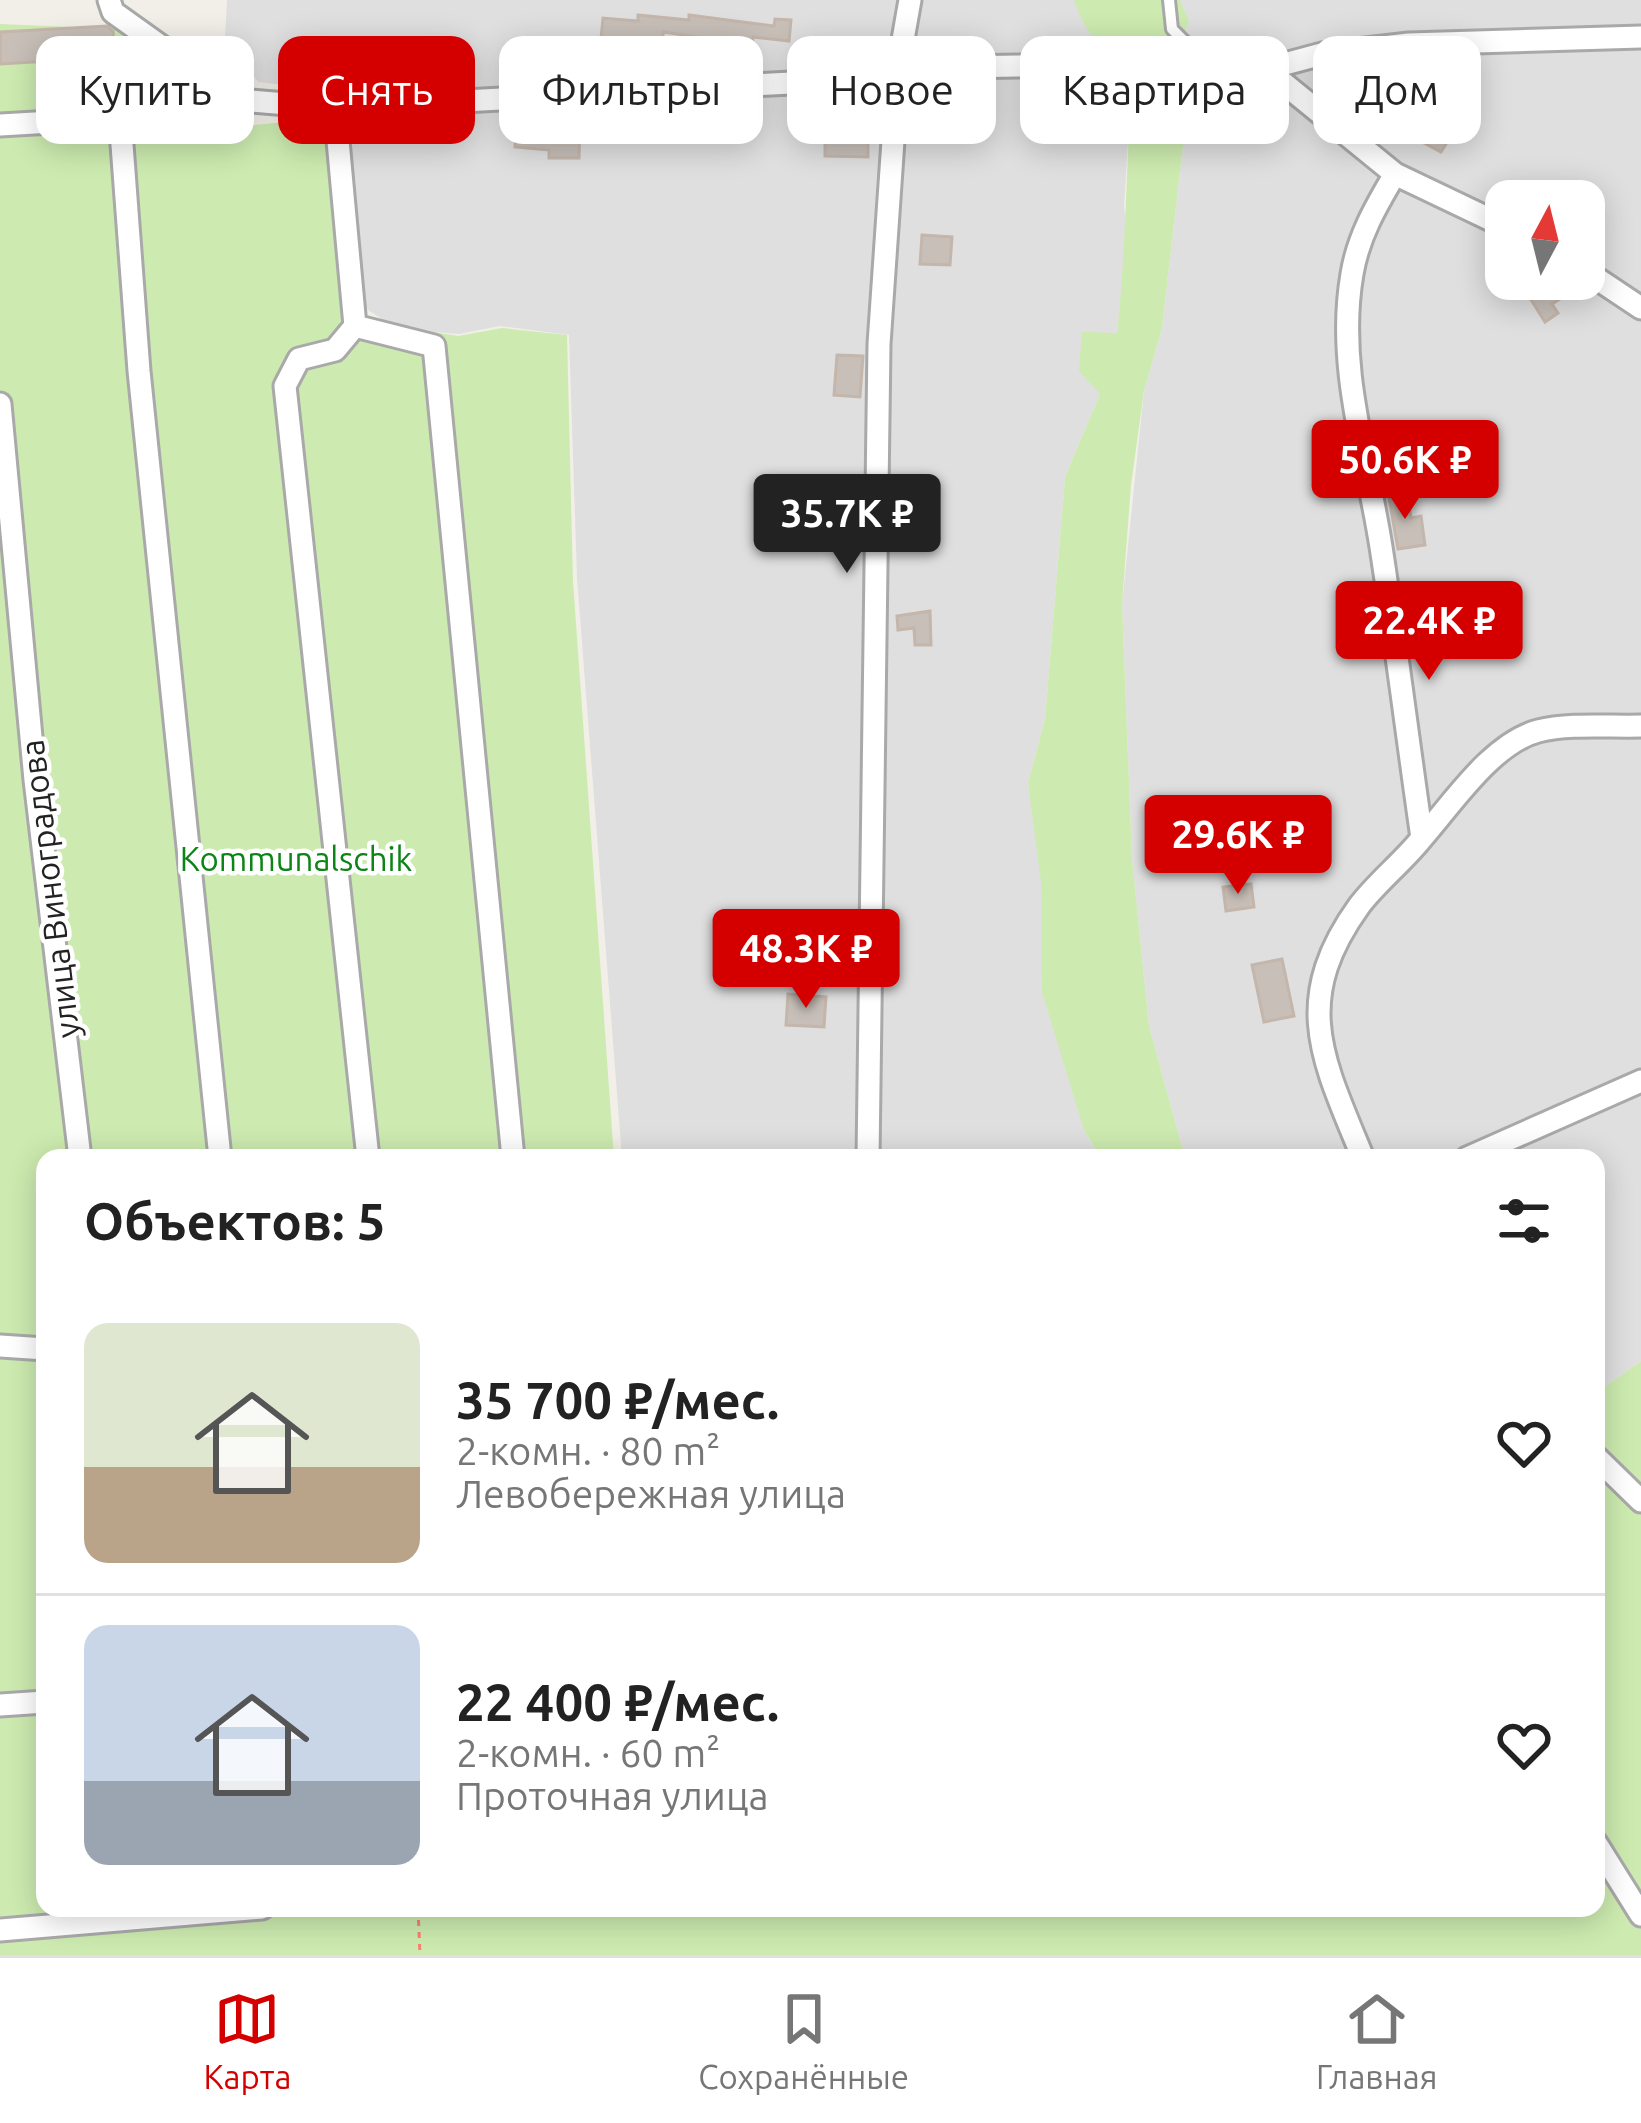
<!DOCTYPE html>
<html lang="ru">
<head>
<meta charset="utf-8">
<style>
  body { margin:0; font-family:Ubuntu,sans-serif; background:#f2f2f2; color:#222; height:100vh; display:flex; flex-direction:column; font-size:45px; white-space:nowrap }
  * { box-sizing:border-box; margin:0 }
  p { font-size:39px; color:#767676 }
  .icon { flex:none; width:66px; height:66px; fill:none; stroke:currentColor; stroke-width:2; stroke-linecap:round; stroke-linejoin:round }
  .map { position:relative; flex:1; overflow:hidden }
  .side { position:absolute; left:36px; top:1149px; width:1569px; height:768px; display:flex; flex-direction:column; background:#fff; border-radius:24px; box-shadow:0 6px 30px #0003 }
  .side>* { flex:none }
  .hud { position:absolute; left:36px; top:36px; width:1569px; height:108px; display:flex; gap:24px }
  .needle { width:78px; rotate:7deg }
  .fabs { position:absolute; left:1485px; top:180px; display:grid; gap:24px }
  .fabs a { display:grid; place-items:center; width:120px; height:120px; border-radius:24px; background:#fff; box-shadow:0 6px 30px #0003; font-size:60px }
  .price { position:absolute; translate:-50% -102px; padding:0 27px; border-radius:12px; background:#d40000; color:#fff; font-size:39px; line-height:78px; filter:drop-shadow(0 3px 6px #0008) }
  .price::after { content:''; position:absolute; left:50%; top:72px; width:36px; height:27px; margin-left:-18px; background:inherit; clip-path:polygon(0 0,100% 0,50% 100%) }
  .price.selected { background:#222; color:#fff }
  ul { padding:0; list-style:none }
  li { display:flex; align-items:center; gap:36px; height:300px; padding:0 48px }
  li+li { border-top:3px solid #e0e0e0 }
  li span { display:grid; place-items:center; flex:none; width:336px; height:240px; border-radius:24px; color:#555 }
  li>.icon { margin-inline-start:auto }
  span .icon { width:144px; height:144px; fill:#fffc; stroke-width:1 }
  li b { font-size:51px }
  h2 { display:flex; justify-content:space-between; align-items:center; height:144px; padding:0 48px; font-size:51px }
  .chip { padding:0 42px; border-radius:24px; background:#fff; box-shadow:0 6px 30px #0003; font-size:42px; line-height:108px }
  .chip.selected { background:#d40000; color:#fff }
  .tabs { display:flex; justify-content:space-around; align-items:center; height:168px; border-top:3px solid #e0e0e0; background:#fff; font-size:33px; color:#767676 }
  .tabs a { display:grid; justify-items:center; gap:6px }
  .tabs .selected { color:#d40000 }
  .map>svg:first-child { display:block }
</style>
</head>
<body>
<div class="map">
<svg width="1641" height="1955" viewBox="0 0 1641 1955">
  <rect width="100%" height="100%" fill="#f2efe9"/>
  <path fill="#e0dfdf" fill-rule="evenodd" d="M 227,0 L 1641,0 L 1641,1361 L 1596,1393 L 1596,1158 L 1185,1158 L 1149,1026 L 1132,859 L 1122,604 L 1144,391 L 1162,328 L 1186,119 L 1199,89 L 1180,102 L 1147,90 L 1131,92 L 1124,207 L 1128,232 L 1117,334 L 1082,333 L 1100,394 L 1065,477 L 1045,719 L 1028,783 L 1084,1130 L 1101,1158 L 622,1158 L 577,578 L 569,335 L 500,326 L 459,334 L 421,331 L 388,323 L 362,306 L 347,92 L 258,82 L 225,38 ZM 1506,201 L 1584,201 L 1584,279 L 1506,279 Z"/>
  <path fill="#cdebb0" d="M 1074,0 L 1180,0 L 1189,21 L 1175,53 C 1118,62 1094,57 1074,0 Z
    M 0,24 L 121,29 L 146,48 L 152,135 L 325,118 L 342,317 L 458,336 L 502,328 L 567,335 L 573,581 L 614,1158 L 45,1158 L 45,1908 L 1596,1908 L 1596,1393 L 1641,1361 L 1641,1955 L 0,1955 Z
    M 1220,87 L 1216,112 L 1186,119 L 1162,328 L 1144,391 L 1131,485 L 1122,604 L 1132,859 L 1149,1026 L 1185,1158 L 1101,1158 L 1084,1130 L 1042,992 L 1041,882 L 1028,783 L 1045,719 L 1065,477 L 1100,394 L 1079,371 L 1082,332 L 1117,333 C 1126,252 1126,173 1131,92 L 1147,90 L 1180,102 L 1199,89 Z"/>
  <path fill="#c7bfb8" stroke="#c4b6ab" stroke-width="3" d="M 638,15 L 689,20 L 689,15 L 774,26 L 775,19 L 791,20 L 789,41 L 753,37 L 752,45 L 663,32 L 663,39 L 601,38 L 603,18 L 638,21 Z
    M 107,26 L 113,31 L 116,76 L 85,78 L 83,59 L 0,64 L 0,32 Z
    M 912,89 L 944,90 L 943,140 L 908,139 Z
    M 1437,116 L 1456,128 L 1441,152 L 1422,142 Z
    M 550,123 L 580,123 L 579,158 L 549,158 L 549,150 L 515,147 L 516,130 L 549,133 Z
    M 825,132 L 868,132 L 868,157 L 825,156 Z
    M 922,235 L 952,237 L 950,265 L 920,264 Z
    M 1559,280 L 1568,294 L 1552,304 L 1558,313 L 1545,322 L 1530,298 Z
    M 837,355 L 863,356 L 860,397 L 834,395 Z
    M 1407,490 L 1411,518 L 1421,516 L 1425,545 L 1398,549 L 1388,493 Z
    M 1427,593 L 1440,644 L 1411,646 L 1407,596 Z
    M 930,611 L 931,645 L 915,645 L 914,628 L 898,630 L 897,616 Z
    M 1251,884 L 1254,907 L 1226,911 L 1223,887 Z
    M 825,945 L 845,945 L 844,985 L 824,984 Z
    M 1282,959 L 1294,1016 L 1264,1022 L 1252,965 Z
    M 788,994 L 826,997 L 824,1027 L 786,1025 Z"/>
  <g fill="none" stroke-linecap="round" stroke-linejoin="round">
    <g stroke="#a9a9a9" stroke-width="16">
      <path id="lane" d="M 1169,0 L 1172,29 L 1212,69"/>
    </g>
    <g stroke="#a9a9a9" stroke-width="27">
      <path id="street" d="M 109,0 L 113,12 L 225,92 L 251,101 L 335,108 L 791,83 L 898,68 L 1022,66 L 1177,73 L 1266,69 L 1322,54 L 1409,44 L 1641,37
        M 1266,69 L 1395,174 L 1506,227
        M 335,108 L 355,326 L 335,350 L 299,359 L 285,386 L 368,1158
        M 120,118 L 139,371 L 220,1158
        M 0,125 L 120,118 L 225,92
        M 1584,270 L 1641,308
        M 355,326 L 434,346 L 513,1158
        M 0,404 L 35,780 L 80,1158
        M 1422,838 C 1452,804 1492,743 1538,731 C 1570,723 1608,727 1641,726
        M 868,1158 L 879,344 L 898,68 L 910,0
        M 1363,1158 C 1323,1060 1290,1002 1359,906 C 1377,882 1403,862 1422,838 C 1408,741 1396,644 1381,547 C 1367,457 1336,366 1352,274 C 1358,237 1376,206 1395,174
        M 1467,1158 L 1641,1081
        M 0,1346 L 45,1349
        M 1596,1457 L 1641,1501
        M 0,1705 L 45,1702
        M 1596,1843 L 1641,1915
        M 0,1930 L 262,1908"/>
    </g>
    <path stroke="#fa8072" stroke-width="3" stroke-dasharray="6 6" stroke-linecap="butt" d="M 418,1908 L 420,1955"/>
    <use href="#lane" stroke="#fff" stroke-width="10"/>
    <use href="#street" stroke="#fff" stroke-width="21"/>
  </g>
  <g text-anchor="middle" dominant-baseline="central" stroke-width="9" stroke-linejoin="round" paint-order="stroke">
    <g font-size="33" fill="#0c8416" stroke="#fff">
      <text x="296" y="858">Kommunalschik</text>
    </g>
    <g font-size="33" fill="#222" stroke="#fff">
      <text transform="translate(49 889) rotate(-97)">улица Виноградова</text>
    </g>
  </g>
</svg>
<div class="fabs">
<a><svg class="needle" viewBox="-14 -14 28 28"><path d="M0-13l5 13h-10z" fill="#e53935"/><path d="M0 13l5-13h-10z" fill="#767676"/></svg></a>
</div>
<b class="price" style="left:1405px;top:522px">50.6K ₽</b>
<b class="price selected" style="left:847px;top:576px">35.7K ₽</b>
<b class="price" style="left:1429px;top:683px">22.4K ₽</b>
<b class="price" style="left:1238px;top:897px">29.6K ₽</b>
<b class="price" style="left:806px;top:1011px">48.3K ₽</b>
<div class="hud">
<a class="chip">Купить</a>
<a class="chip selected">Снять</a>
<a class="chip">Фильтры</a>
<a class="chip">Новое</a>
<a class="chip">Квартира</a>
<a class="chip">Дом</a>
</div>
<section class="side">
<h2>Объектов: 5<svg class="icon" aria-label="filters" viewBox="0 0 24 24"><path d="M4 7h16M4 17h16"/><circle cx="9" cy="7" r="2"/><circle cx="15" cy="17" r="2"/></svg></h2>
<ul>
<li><span style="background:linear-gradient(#dfe7d0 60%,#b9a48a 0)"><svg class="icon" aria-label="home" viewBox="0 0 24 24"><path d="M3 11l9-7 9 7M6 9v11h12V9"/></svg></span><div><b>35 700 ₽/мес.</b><p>2-комн. · 80 m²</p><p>Левобережная улица</p></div><svg class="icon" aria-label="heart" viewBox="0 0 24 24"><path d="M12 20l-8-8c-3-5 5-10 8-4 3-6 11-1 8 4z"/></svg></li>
<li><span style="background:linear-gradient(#c9d6e8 65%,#9aa5b1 0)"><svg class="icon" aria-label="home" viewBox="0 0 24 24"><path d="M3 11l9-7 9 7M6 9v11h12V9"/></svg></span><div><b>22 400 ₽/мес.</b><p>2-комн. · 60 m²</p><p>Проточная улица</p></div><svg class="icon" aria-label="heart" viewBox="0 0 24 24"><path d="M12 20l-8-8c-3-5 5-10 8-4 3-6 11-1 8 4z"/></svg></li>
</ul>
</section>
</div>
<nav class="tabs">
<a class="selected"><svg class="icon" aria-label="map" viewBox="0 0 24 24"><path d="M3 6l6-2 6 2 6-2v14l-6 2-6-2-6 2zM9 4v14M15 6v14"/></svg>Карта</a>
<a><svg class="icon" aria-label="saved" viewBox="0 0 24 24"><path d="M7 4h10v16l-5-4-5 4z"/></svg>Сохранённые</a>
<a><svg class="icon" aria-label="home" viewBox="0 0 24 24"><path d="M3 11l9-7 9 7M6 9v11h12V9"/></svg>Главная</a>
</nav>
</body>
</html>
